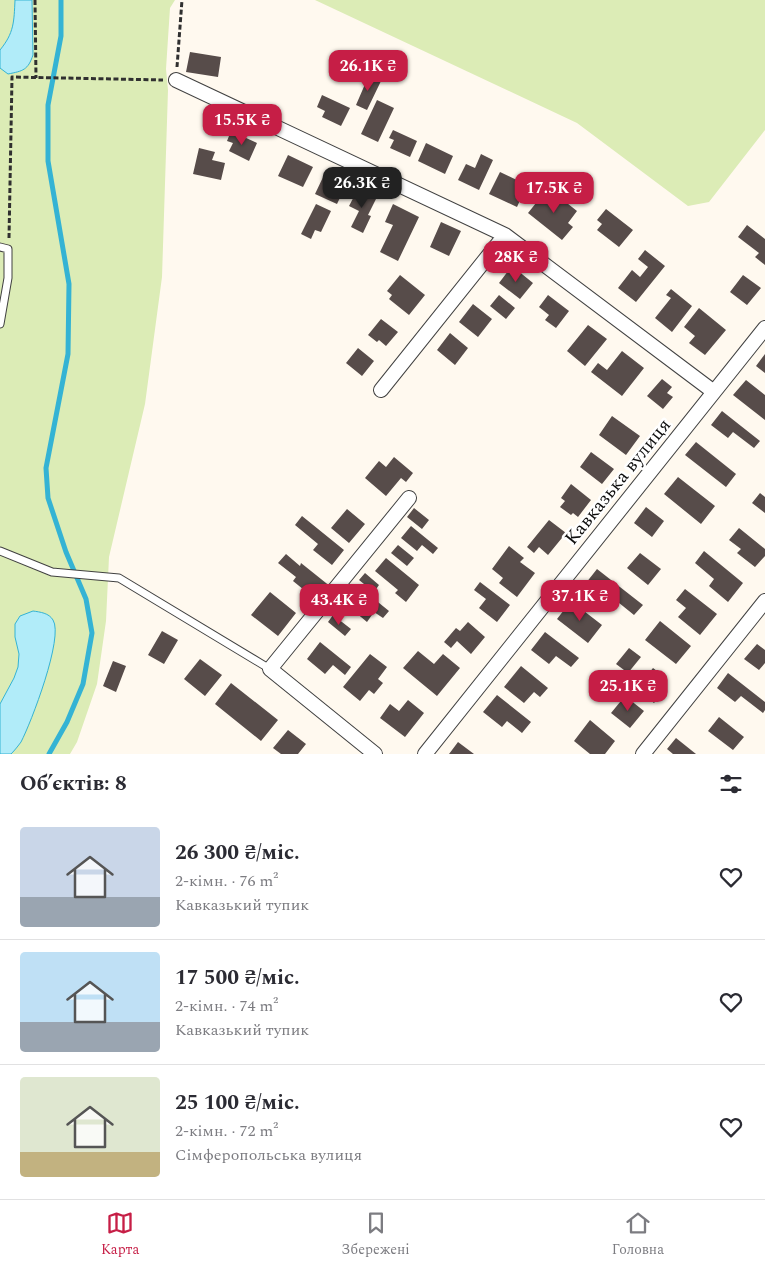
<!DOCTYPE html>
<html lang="uk">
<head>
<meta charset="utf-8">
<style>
  body { margin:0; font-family:Spectral,serif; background:#f2f2f3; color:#2b2b33; height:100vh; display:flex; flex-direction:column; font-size:19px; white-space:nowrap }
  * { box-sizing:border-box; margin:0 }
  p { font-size:16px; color:#7c7c81 }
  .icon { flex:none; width:28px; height:28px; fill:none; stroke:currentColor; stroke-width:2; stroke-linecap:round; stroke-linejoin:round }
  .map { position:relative; height:754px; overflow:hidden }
  .panel { display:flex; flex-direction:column; background:#fff; flex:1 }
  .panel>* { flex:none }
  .price { position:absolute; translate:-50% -42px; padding:0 11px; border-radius:10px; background:#c61e46; color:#fff; font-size:16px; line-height:32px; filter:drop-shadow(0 1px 2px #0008) }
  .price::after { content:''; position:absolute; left:50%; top:30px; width:15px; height:11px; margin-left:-8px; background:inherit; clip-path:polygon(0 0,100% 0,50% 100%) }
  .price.current { background:#222; color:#fff }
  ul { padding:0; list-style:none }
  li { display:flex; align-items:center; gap:15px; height:125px; padding:0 20px }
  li+li { border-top:1px solid #e1e1e2 }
  li span { display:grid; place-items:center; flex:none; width:140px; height:100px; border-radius:5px; color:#555 }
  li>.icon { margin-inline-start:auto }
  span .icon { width:60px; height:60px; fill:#fffc; stroke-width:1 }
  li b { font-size:21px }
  h2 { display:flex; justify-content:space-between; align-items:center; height:60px; padding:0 20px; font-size:21px }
  .dock { display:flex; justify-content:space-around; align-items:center; height:70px; border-top:1px solid #e1e1e2; background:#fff; font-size:14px; color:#7c7c81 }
  .dock a { display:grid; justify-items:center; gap:2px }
  .dock .current { color:#c61e46 }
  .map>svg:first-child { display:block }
</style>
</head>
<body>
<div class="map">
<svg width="765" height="754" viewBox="0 0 765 754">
  <rect width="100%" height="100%" fill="#fff9ef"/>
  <path fill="#dcecb6" d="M 0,0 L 175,0 L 170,8 L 166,69 L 168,90 L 162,277 L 145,404 L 109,557 L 106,621 L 97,684 L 77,742 L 70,754 L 0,754 Z
    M 315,0 L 765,0 L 765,130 L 709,202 L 688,206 L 577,123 Z"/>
  <path fill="#b1ecf9" stroke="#34b3d4" d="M 15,0 L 32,0 L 33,55 C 28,70 23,71 8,74 L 0,68 L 0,50 C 14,33 14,22 15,0 Z
    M 33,611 C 40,612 49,613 53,620 C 64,637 31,723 21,742 C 18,746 15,750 11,754 L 0,754 L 0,704 L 14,678 L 18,667 L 19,654 L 15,637 L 15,624 L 20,616 Z"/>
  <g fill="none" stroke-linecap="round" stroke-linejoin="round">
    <path stroke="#34b3d4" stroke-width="5" d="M 49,754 L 67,722 L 83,684 L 92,633 L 86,599 L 66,552 L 48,498 L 46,468 L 68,354 L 69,284 L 48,161 L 48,105 L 61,36 L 61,0"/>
  </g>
  <path fill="#574c4a" d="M 190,52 L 221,57 L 218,77 L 186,72 Z
    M 369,75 L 381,81 L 367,110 L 356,105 Z
    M 322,95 L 350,108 L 341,126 L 322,117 L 325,111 L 317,107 Z
    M 377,100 L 394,108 L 378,142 L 361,134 Z
    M 393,130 L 417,141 L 410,157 L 390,148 L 394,140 L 389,138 Z
    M 231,131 L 257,143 L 249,161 L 229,151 L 233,143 L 227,141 Z
    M 426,143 L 453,156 L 445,174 L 418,161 Z
    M 199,148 L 215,152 L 212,160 L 225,163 L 221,180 L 193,174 Z
    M 481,154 L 493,160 L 479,190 L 458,180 L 466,164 L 475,168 Z
    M 288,155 L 313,167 L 303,187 L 278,176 Z
    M 500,172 L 527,185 L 517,207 L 489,194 Z
    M 325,173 L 347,183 L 337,204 L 315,194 Z
    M 548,188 L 577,211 L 568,223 L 573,227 L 562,240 L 528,213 Z
    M 358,189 L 377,197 L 368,215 L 371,216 L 363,233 L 351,227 L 359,211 L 349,206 Z
    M 316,204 L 331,211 L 321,232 L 315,230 L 311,239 L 301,234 Z
    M 393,204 L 419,217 L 398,261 L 380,252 L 393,225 L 385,222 Z
    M 606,209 L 633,230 L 619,247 L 597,230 L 602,224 L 597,220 Z
    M 441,222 L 461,231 L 449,256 L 430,247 Z
    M 747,225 L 765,239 L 765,265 L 755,257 L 759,253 L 738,237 Z
    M 645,250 L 665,266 L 636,302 L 618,288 L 632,270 L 640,277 L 648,267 L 638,259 Z
    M 512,266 L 533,283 L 520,299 L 499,283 Z
    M 400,275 L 425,295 L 409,315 L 389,299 L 392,295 L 387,291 Z
    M 743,275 L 761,288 L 747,305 L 730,292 Z
    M 671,289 L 692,306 L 672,332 L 655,318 L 671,298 L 666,295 Z
    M 499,295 L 515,308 L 506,319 L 490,306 Z
    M 548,295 L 569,311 L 556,328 L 545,320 L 549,315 L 539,307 Z
    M 473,304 L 492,319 L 478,337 L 459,322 Z
    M 699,308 L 726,330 L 705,355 L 689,343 L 695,336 L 684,327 Z
    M 381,319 L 398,332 L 386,346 L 379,340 L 377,342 L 368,335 Z
    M 588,325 L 607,339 L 585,366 L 567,351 Z
    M 450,333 L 468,348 L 455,365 L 437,350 Z
    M 358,348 L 374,361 L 362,376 L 346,363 Z
    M 622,351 L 644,368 L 622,396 L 591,372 L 598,363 L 607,370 Z
    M 765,354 L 765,373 L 756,366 Z
    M 662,379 L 672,387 L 667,393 L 673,397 L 663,409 L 647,396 Z
    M 746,380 L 765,395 L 765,420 L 733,395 Z
    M 722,411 L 760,441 L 754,448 L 733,432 L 728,438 L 711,425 Z
    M 612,416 L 640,436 L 626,455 L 599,435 Z
    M 696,442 L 736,474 L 726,487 L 685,455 Z
    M 591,452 L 614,469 L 602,484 L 580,467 Z
    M 394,457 L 413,473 L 406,482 L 401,478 L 386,496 L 365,478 L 379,461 L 386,467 Z
    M 678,477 L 715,506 L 701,524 L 664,494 Z
    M 571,484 L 591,500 L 578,517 L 573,513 L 571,515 L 560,507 L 565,501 L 561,498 Z
    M 760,493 L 765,497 L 765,513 L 752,503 Z
    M 646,507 L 664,521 L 652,537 L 634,523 Z
    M 414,508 L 429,520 L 422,529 L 407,517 Z
    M 347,509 L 365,524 L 349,543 L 331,528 Z
    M 302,516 L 344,550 L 332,565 L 313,550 L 318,544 L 295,525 Z
    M 549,520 L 566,533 L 548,555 L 539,547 L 534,553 L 527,547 Z
    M 411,526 L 438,548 L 433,554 L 422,545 L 417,551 L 401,538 Z
    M 739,528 L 765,549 L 765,556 L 755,567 L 737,553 L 741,549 L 729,540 Z
    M 398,545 L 414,558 L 407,566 L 391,553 Z
    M 509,546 L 524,558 L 520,562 L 535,573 L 517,597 L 499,583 L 503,578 L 492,569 Z
    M 704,551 L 743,583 L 728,602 L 709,586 L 714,579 L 695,563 Z
    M 640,553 L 661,569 L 648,585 L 627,568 Z
    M 286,554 L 300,566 L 301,563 L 331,587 L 324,595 L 315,587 L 309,594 L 293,581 L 296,577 L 278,563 Z
    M 386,558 L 419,585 L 406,602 L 395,593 L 398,590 L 375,571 Z
    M 597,569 L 643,605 L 634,615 L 608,594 L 601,602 L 582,588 Z
    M 365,573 L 379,585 L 374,592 L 359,580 Z
    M 480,582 L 510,605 L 497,622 L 479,608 L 486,599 L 474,590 Z
    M 685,589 L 717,614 L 700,635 L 678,617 L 686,608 L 676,600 Z
    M 363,590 L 389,611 L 383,618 L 374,612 L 367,622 L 349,607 Z
    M 270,592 L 296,613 L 278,636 L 251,615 Z
    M 571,601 L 602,625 L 588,643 L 557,619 Z
    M 333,615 L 351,629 L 345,636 L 328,622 Z
    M 660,621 L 691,646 L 676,664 L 645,640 Z
    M 468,622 L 485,637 L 471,654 L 457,641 L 451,648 L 444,642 L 456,628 L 460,631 Z
    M 162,631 L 178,640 L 164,664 L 148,655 Z
    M 545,632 L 579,658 L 571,667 L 556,656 L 549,664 L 531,650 Z
    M 320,642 L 351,667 L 345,675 L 333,665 L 325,674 L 307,659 Z
    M 757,644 L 765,650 L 765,663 L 759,670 L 744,659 Z
    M 629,648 L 641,657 L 628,673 L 616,664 Z
    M 418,651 L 434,664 L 443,654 L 460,668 L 437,696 L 403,668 Z
    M 370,654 L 387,667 L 378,679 L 383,683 L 374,694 L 369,690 L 360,701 L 343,687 Z
    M 200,659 L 222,675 L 205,696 L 184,679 Z
    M 113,661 L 126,666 L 116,692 L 103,686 Z
    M 521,666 L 548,688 L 540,697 L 534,692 L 524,703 L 504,687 Z
    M 653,668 L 665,677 L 659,685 L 665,690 L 654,703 L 636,689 Z
    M 728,673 L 765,702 L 765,710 L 763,713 L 741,696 L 735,702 L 717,688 Z
    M 231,683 L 278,720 L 261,741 L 215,704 Z
    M 497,695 L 531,722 L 522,733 L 507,721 L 502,727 L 483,712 Z
    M 625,696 L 644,711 L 630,728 L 611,713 Z
    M 408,700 L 424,713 L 405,737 L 380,718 L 390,704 L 399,711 Z
    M 719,717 L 744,737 L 733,750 L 708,731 Z
    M 590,720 L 615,741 L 605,754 L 590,754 L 574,741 Z
    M 288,730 L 306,744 L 298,754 L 281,754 L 273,748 Z
    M 676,738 L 696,754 L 673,754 L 667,749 Z
    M 458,742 L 474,754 L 449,754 Z"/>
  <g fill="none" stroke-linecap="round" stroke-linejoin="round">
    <g stroke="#414141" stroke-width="9">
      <path id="lane" d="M 0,247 L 8,249 L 8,278 L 0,324
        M 0,551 L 52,572 L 119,578 L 270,669"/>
    </g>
    <g stroke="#414141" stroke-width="16">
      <path id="street" d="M 176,80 L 505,235 L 714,392
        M 381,390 L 505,235
        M 375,754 L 270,669 L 409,498
        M 425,754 L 765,328
        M 643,754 L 765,601"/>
    </g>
    <path stroke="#303030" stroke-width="3" stroke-dasharray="5 2.5" stroke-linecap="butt" d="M 35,0 L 36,78
      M 177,67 L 182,0
      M 9,238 L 12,77 L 163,80"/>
    <use href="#lane" stroke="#fff" stroke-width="7"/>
    <use href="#street" stroke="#fff" stroke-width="14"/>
  </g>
  <g text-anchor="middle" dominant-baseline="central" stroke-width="5" stroke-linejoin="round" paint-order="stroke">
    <g font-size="19" fill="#0e0e0e" stroke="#fff">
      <text transform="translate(618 482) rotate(-51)">Кавказька вулиця</text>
    </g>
  </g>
</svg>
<b class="price" style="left:368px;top:92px">26.1K ₴</b>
<b class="price" style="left:242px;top:146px">15.5K ₴</b>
<b class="price current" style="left:362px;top:209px">26.3K ₴</b>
<b class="price" style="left:554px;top:214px">17.5K ₴</b>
<b class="price" style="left:516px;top:283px">28K ₴</b>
<b class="price" style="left:580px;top:622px">37.1K ₴</b>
<b class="price" style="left:339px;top:626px">43.4K ₴</b>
<b class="price" style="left:628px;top:712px">25.1K ₴</b>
</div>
<section class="panel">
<h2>Об’єктів: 8<svg class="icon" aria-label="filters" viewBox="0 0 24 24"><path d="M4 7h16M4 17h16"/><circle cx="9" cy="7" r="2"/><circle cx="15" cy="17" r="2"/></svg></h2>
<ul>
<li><span style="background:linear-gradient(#c9d6e8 70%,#9aa5b1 0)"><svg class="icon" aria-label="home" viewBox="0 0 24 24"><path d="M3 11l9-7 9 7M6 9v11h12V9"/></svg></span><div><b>26 300 ₴/міс.</b><p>2-кімн. · 76 m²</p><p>Кавказький тупик</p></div><svg class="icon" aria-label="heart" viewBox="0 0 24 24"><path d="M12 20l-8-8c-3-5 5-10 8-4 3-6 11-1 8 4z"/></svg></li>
<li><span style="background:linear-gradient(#bfe0f5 70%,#9aa5b1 0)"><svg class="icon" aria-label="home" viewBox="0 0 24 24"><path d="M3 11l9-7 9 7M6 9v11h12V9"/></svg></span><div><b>17 500 ₴/міс.</b><p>2-кімн. · 74 m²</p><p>Кавказький тупик</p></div><svg class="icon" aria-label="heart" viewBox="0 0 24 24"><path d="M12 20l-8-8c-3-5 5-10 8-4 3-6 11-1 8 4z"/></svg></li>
<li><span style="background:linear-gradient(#dfe7d0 75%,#c2b280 0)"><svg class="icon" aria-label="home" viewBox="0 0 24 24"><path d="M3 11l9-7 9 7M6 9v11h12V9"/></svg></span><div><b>25 100 ₴/міс.</b><p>2-кімн. · 72 m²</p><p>Сімферопольська вулиця</p></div><svg class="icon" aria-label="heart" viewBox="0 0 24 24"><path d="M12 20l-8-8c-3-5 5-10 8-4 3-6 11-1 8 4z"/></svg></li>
</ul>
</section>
<nav class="dock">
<a class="current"><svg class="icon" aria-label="map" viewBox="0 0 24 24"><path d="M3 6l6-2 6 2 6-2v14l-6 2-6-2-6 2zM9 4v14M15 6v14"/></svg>Карта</a>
<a><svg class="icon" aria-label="saved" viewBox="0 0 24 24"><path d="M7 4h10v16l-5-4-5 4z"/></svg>Збережені</a>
<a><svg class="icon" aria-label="home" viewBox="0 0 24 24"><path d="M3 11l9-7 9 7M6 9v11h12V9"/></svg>Головна</a>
</nav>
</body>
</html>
